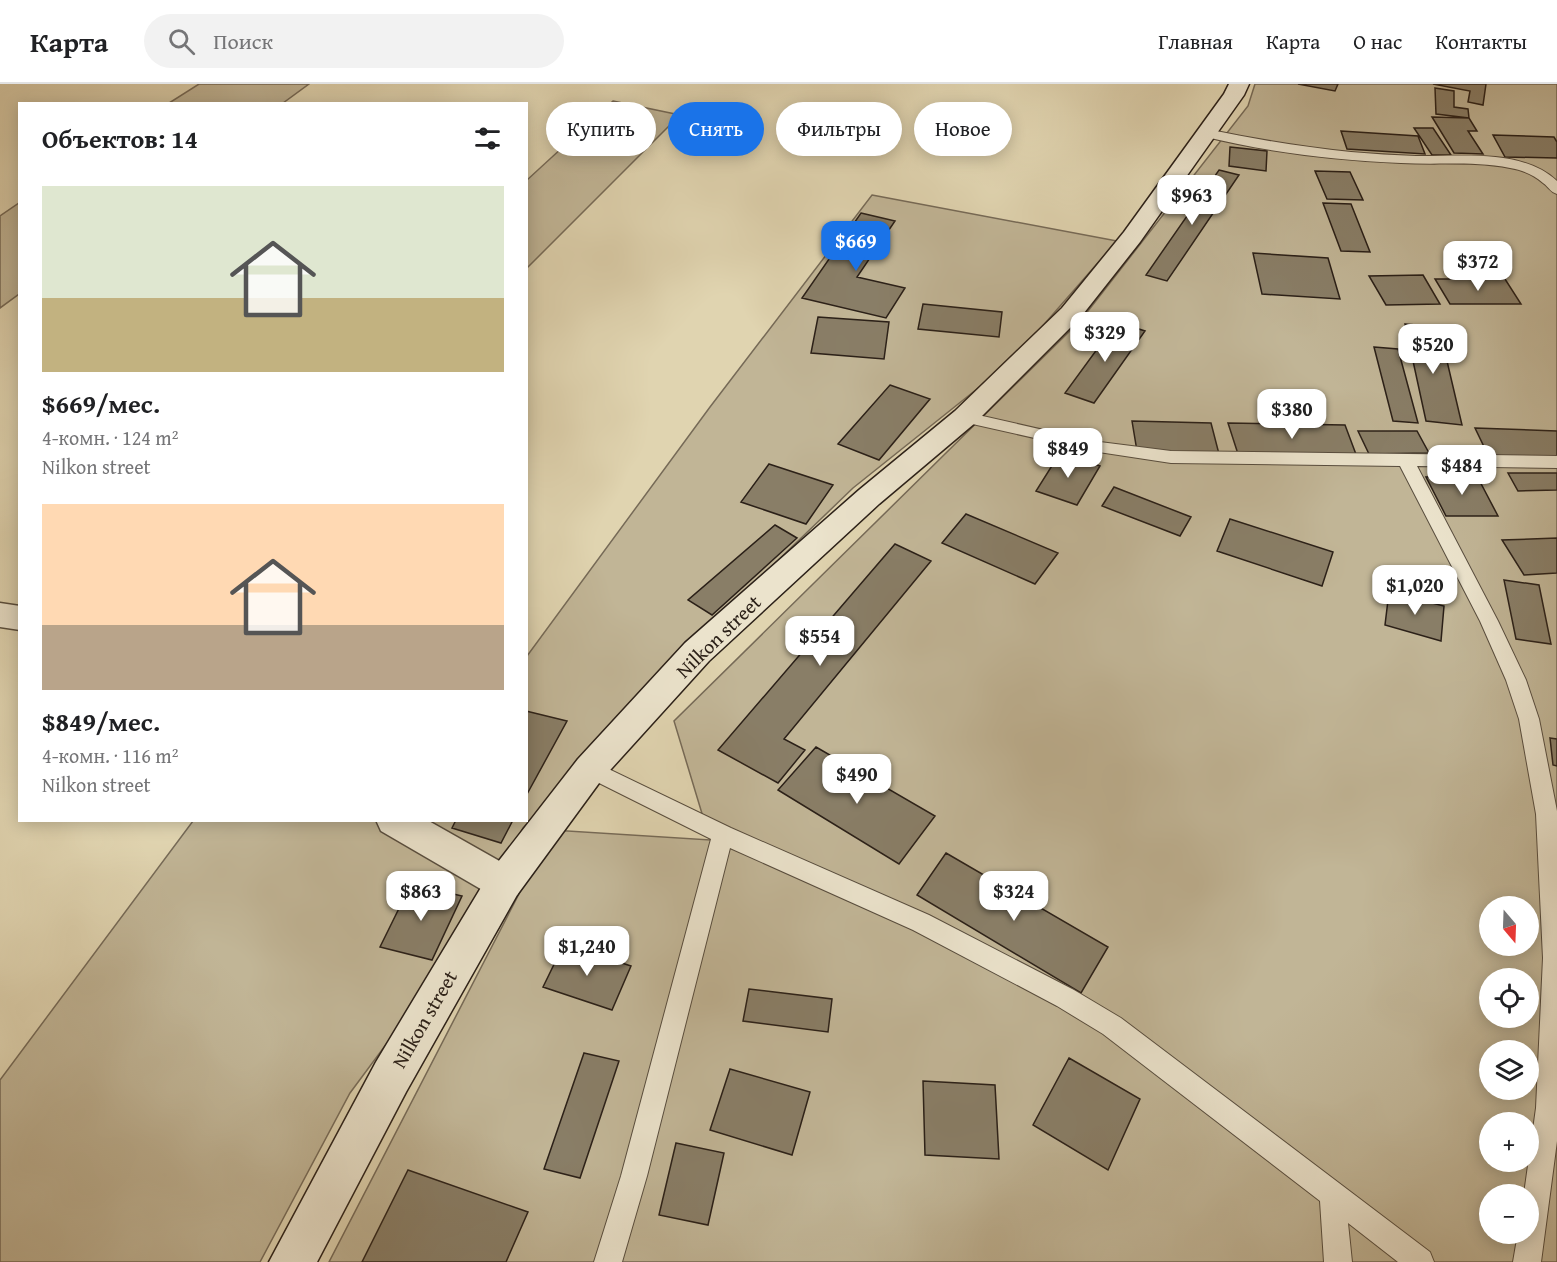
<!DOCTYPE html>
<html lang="ru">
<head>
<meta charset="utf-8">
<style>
  body { margin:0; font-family:"Gentium Book Plus",serif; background:#f2f2f2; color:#202124; height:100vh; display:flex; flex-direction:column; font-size:22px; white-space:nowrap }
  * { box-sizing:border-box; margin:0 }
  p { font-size:20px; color:#757577 }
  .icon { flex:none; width:33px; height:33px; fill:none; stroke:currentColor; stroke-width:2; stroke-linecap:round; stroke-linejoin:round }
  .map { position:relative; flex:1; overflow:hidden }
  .panel { position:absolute; left:18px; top:18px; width:510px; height:720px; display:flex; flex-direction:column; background:#fff; border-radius:0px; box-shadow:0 3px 15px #0003 }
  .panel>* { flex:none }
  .hud { position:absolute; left:546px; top:18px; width:570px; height:54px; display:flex; gap:12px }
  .needle { width:39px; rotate:161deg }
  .fabs { position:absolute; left:1479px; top:812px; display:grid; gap:12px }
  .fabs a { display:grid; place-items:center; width:60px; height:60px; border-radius:50%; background:#fff; box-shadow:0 3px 15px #0003; font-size:30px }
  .price { position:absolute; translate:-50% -51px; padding:0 14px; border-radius:12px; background:#fff; color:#222; font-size:20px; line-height:39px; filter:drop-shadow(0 2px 3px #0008) }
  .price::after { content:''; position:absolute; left:50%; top:36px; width:18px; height:14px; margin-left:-9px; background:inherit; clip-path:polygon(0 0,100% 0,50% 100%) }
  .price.selected { background:#1a73e8; color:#fff }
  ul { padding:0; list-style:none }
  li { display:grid; align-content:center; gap:12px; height:318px; padding:0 24px }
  li span { display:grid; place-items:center; height:186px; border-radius:0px; color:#555 }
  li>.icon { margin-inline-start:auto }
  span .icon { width:108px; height:108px; fill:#fffc; stroke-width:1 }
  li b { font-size:26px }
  h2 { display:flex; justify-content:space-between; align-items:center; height:72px; padding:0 24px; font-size:26px }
  .tag { padding:0 21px; border-radius:27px; background:#fff; box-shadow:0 3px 15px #0003; font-size:21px; line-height:54px }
  .tag.selected { background:#1a73e8; color:#fff }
  header { display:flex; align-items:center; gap:36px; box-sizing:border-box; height:84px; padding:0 30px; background:#fff; border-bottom:2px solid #e0e0e0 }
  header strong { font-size:28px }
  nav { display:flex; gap:33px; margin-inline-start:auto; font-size:21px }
  .search { width:420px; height:54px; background:#f2f2f2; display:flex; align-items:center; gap:15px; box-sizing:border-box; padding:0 21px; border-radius:33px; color:#757577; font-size:22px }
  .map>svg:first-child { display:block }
</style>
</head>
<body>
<header>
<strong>Карта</strong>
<div class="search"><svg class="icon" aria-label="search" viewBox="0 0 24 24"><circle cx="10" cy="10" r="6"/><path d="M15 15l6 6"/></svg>Поиск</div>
<nav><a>Главная</a><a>Карта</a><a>О нас</a><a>Контакты</a></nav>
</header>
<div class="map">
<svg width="1557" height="1178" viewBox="0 0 1557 1178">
  <rect width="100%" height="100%" fill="#e0d4b0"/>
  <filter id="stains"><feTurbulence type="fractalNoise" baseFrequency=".00333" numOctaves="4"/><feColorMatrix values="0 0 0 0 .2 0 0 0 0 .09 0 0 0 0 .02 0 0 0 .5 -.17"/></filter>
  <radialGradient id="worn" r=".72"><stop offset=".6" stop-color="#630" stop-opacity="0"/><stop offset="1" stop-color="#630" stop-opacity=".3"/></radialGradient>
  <path fill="#c1b596" stroke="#766a57" stroke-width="1.5" fill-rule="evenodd" d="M 199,0 L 309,0 L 283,19 L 169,19 Z
    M 1255,0 L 1557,0 L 1557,1178 L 329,1178 L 552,746 L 710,756 L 674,637 L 1081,236 L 1248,22 ZM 1490,822 L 1528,822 L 1528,861 L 1490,861 ZM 1490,894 L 1528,894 L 1528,933 L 1490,933 ZM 1490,966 L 1528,966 L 1528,1005 L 1490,1005 ZM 1490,1038 L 1528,1038 L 1528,1077 L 1490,1077 ZM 1490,1110 L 1528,1110 L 1528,1149 L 1490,1149 Z
    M 613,17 L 680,31 L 527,184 L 527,96 Z
    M 872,111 L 1117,157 L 1012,277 L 853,404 L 683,568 L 523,744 L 451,873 L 350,1009 L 260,1178 L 0,1178 L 0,996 L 193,737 L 526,736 L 527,572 L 710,323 Z
    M 19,119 L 19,210 L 0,224 L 0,132 Z"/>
  <path fill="#897e67" stroke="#2b2018" stroke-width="1.5" d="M 1298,0 L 1338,0 L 1335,7 Z
    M 1433,0 L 1486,0 L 1483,21 L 1468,18 L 1470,7 Z
    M 1435,4 L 1454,7 L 1454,23 L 1468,25 L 1469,34 L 1436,30 Z
    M 1432,33 L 1469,34 L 1477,47 L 1468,47 L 1483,70 L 1454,69 Z
    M 1414,44 L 1433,44 L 1451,71 L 1432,71 Z
    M 1341,47 L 1418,52 L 1425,70 L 1347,65 Z
    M 1493,51 L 1554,53 L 1557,58 L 1557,74 L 1505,73 Z
    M 1230,63 L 1267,67 L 1266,87 L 1229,82 Z
    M 1219,86 L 1239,91 L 1167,197 L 1146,191 Z
    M 1315,87 L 1350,88 L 1363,116 L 1327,115 Z
    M 1323,119 L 1351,120 L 1370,168 L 1341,167 Z
    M 861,129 L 895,137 L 857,193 L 905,204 L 886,234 L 802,214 Z
    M 1253,169 L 1328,174 L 1340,215 L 1262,210 Z
    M 1423,191 L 1440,220 L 1386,221 L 1369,192 Z
    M 1435,195 L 1505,195 L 1521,220 L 1450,220 Z
    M 923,220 L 1002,228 L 999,253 L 918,245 Z
    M 818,233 L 889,238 L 884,275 L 811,269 Z
    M 1117,238 L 1145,247 L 1094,319 L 1065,309 Z
    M 1405,240 L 1439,243 L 1462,341 L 1426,337 Z
    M 1374,263 L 1398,265 L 1418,339 L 1393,337 Z
    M 890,301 L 930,315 L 879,376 L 838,360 Z
    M 1132,337 L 1211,339 L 1219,370 L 1137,367 Z
    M 1228,339 L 1345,341 L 1357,373 L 1238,370 Z
    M 1475,344 L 1557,347 L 1557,375 L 1489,373 Z
    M 1358,347 L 1417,347 L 1429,369 L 1369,370 Z
    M 1060,369 L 1100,382 L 1077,421 L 1036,407 Z
    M 769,380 L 833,401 L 806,440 L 741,418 Z
    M 1508,389 L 1557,389 L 1557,406 L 1518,407 Z
    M 1477,392 L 1498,432 L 1446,432 L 1426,393 Z
    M 1114,403 L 1191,433 L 1180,452 L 1102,422 Z
    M 966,430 L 1058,469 L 1035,500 L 942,459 Z
    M 1230,435 L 1333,468 L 1322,502 L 1217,467 Z
    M 775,441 L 797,454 L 712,531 L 688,516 Z
    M 1557,454 L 1557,489 L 1524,491 L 1502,456 Z
    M 895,460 L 931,477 L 784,655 L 805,666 L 778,699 L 718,666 Z
    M 1504,496 L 1539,501 L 1551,560 L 1516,555 Z
    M 1389,508 L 1444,522 L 1441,557 L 1385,541 Z
    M 526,627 L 567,637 L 526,712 Z
    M 1550,654 L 1557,655 L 1557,682 L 1553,681 Z
    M 816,663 L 935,732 L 899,780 L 778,706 Z
    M 456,736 L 513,736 L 501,759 L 452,744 Z
    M 946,769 L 1108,863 L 1081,909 L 917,811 Z
    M 411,800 L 462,812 L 432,876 L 380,863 Z
    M 564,860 L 631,882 L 612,926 L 543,903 Z
    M 749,905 L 832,915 L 828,948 L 743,937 Z
    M 584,969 L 619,977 L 580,1094 L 544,1085 Z
    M 1069,974 L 1140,1015 L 1108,1086 L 1033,1041 Z
    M 730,985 L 810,1008 L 792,1071 L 710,1046 Z
    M 923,997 L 995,1001 L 999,1075 L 925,1071 Z
    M 676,1059 L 724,1069 L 708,1141 L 659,1131 Z
    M 408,1086 L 528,1128 L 506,1178 L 362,1178 Z"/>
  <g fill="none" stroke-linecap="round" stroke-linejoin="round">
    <g stroke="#584d3e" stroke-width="2">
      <path id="lane" d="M 1206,45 C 1254,55 1302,63 1351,68 C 1373,70 1394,71 1416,72 C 1460,73 1522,64 1557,97 L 1557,110 C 1550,108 1549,103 1543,99 C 1534,91 1522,86 1510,84 C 1474,77 1437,81 1401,79 C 1335,76 1266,68 1202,52 L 1200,49 Z
        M 965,328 L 1092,357 L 1171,367 L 1557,372 L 1557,384 L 1417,382 L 1498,537 L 1526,596 L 1539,635 L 1557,727 L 1557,1057 L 1541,1178 L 1513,1178 L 1518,1149 L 1528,1149 L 1528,1110 L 1524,1110 L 1536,1024 L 1543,874 L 1536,730 L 1519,635 L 1506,596 L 1480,537 L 1400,382 L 1171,379 L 1092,367 L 959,337 L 957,333 L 959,329 Z
        M 590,676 L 731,744 L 929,831 L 1074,906 L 1121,934 L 1430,1168 L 1434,1178 L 1398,1178 L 1348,1139 L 1352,1178 L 1324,1178 L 1320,1117 L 1103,950 L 1057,922 L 913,846 L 730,764 L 647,1092 L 622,1178 L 594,1178 L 621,1092 L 711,755 L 583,691 L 580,685 L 583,679 Z"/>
    </g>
    <g stroke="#584d3e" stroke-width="3">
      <path id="street" d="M 0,519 L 20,522 L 20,546 L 0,543 Z
        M 376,736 L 427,736 L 517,787 L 523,799 L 517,811 L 504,816 L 491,811 L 381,747 Z"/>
    </g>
    <g stroke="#2b2018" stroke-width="3">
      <path id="secondary" d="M 1229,0 L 1249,0 L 1244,11 L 1140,158 L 1080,234 L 975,339 L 879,420 L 709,577 L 602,695 L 517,811 L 406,1008 L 317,1178 L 269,1178 L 376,978 L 491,787 L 578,675 L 685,559 L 859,406 L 955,327 L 1062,224 L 1124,148 L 1224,10 Z"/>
    </g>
    <use href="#lane" fill="#ebe3cc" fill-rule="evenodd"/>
    <use href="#street" fill="#ebe3cc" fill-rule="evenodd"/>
    <use href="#secondary" fill="#ebe3cc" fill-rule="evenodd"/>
  </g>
  <g text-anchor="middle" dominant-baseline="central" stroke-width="4.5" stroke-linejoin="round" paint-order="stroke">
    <g font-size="20" fill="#2b2018" stroke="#ebe3cc">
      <text transform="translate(718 552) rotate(-44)">Nilkon street</text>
      <text transform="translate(424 935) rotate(-60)">Nilkon street</text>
    </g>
  </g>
  <rect width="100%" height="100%" filter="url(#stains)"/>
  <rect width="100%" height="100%" fill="url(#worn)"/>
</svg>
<div class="fabs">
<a><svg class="needle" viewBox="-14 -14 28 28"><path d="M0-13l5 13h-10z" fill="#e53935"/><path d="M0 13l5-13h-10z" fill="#757577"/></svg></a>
<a><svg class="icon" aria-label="locate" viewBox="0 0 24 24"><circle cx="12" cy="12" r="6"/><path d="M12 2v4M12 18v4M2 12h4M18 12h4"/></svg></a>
<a><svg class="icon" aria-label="layers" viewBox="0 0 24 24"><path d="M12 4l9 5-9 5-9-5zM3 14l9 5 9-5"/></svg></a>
<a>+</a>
<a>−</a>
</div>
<b class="price" style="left:1192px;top:142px">$963</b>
<b class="price selected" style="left:856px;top:188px">$669</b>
<b class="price" style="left:1478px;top:208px">$372</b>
<b class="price" style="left:1105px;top:279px">$329</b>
<b class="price" style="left:1433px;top:291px">$520</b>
<b class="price" style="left:1292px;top:356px">$380</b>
<b class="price" style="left:1068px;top:395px">$849</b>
<b class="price" style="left:1462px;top:412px">$484</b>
<b class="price" style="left:1415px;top:532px">$1,020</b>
<b class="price" style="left:820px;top:583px">$554</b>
<b class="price" style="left:857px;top:721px">$490</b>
<b class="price" style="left:421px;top:838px">$863</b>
<b class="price" style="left:1014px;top:838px">$324</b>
<b class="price" style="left:587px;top:893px">$1,240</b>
<div class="hud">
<a class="tag">Купить</a>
<a class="tag selected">Снять</a>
<a class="tag">Фильтры</a>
<a class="tag">Новое</a>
</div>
<section class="panel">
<h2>Объектов: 14<svg class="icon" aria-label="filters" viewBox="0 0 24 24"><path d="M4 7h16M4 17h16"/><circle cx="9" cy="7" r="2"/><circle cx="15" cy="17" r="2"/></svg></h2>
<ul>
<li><span style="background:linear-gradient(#dfe7d0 60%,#c2b280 0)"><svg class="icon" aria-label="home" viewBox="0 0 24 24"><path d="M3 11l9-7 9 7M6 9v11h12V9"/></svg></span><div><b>$669/мес.</b><p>4-комн. · 124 m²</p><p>Nilkon street</p></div></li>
<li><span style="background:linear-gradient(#ffd9b3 65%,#b9a48a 0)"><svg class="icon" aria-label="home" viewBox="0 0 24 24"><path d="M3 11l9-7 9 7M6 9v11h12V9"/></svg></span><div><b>$849/мес.</b><p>4-комн. · 116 m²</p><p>Nilkon street</p></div></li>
</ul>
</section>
</div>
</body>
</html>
